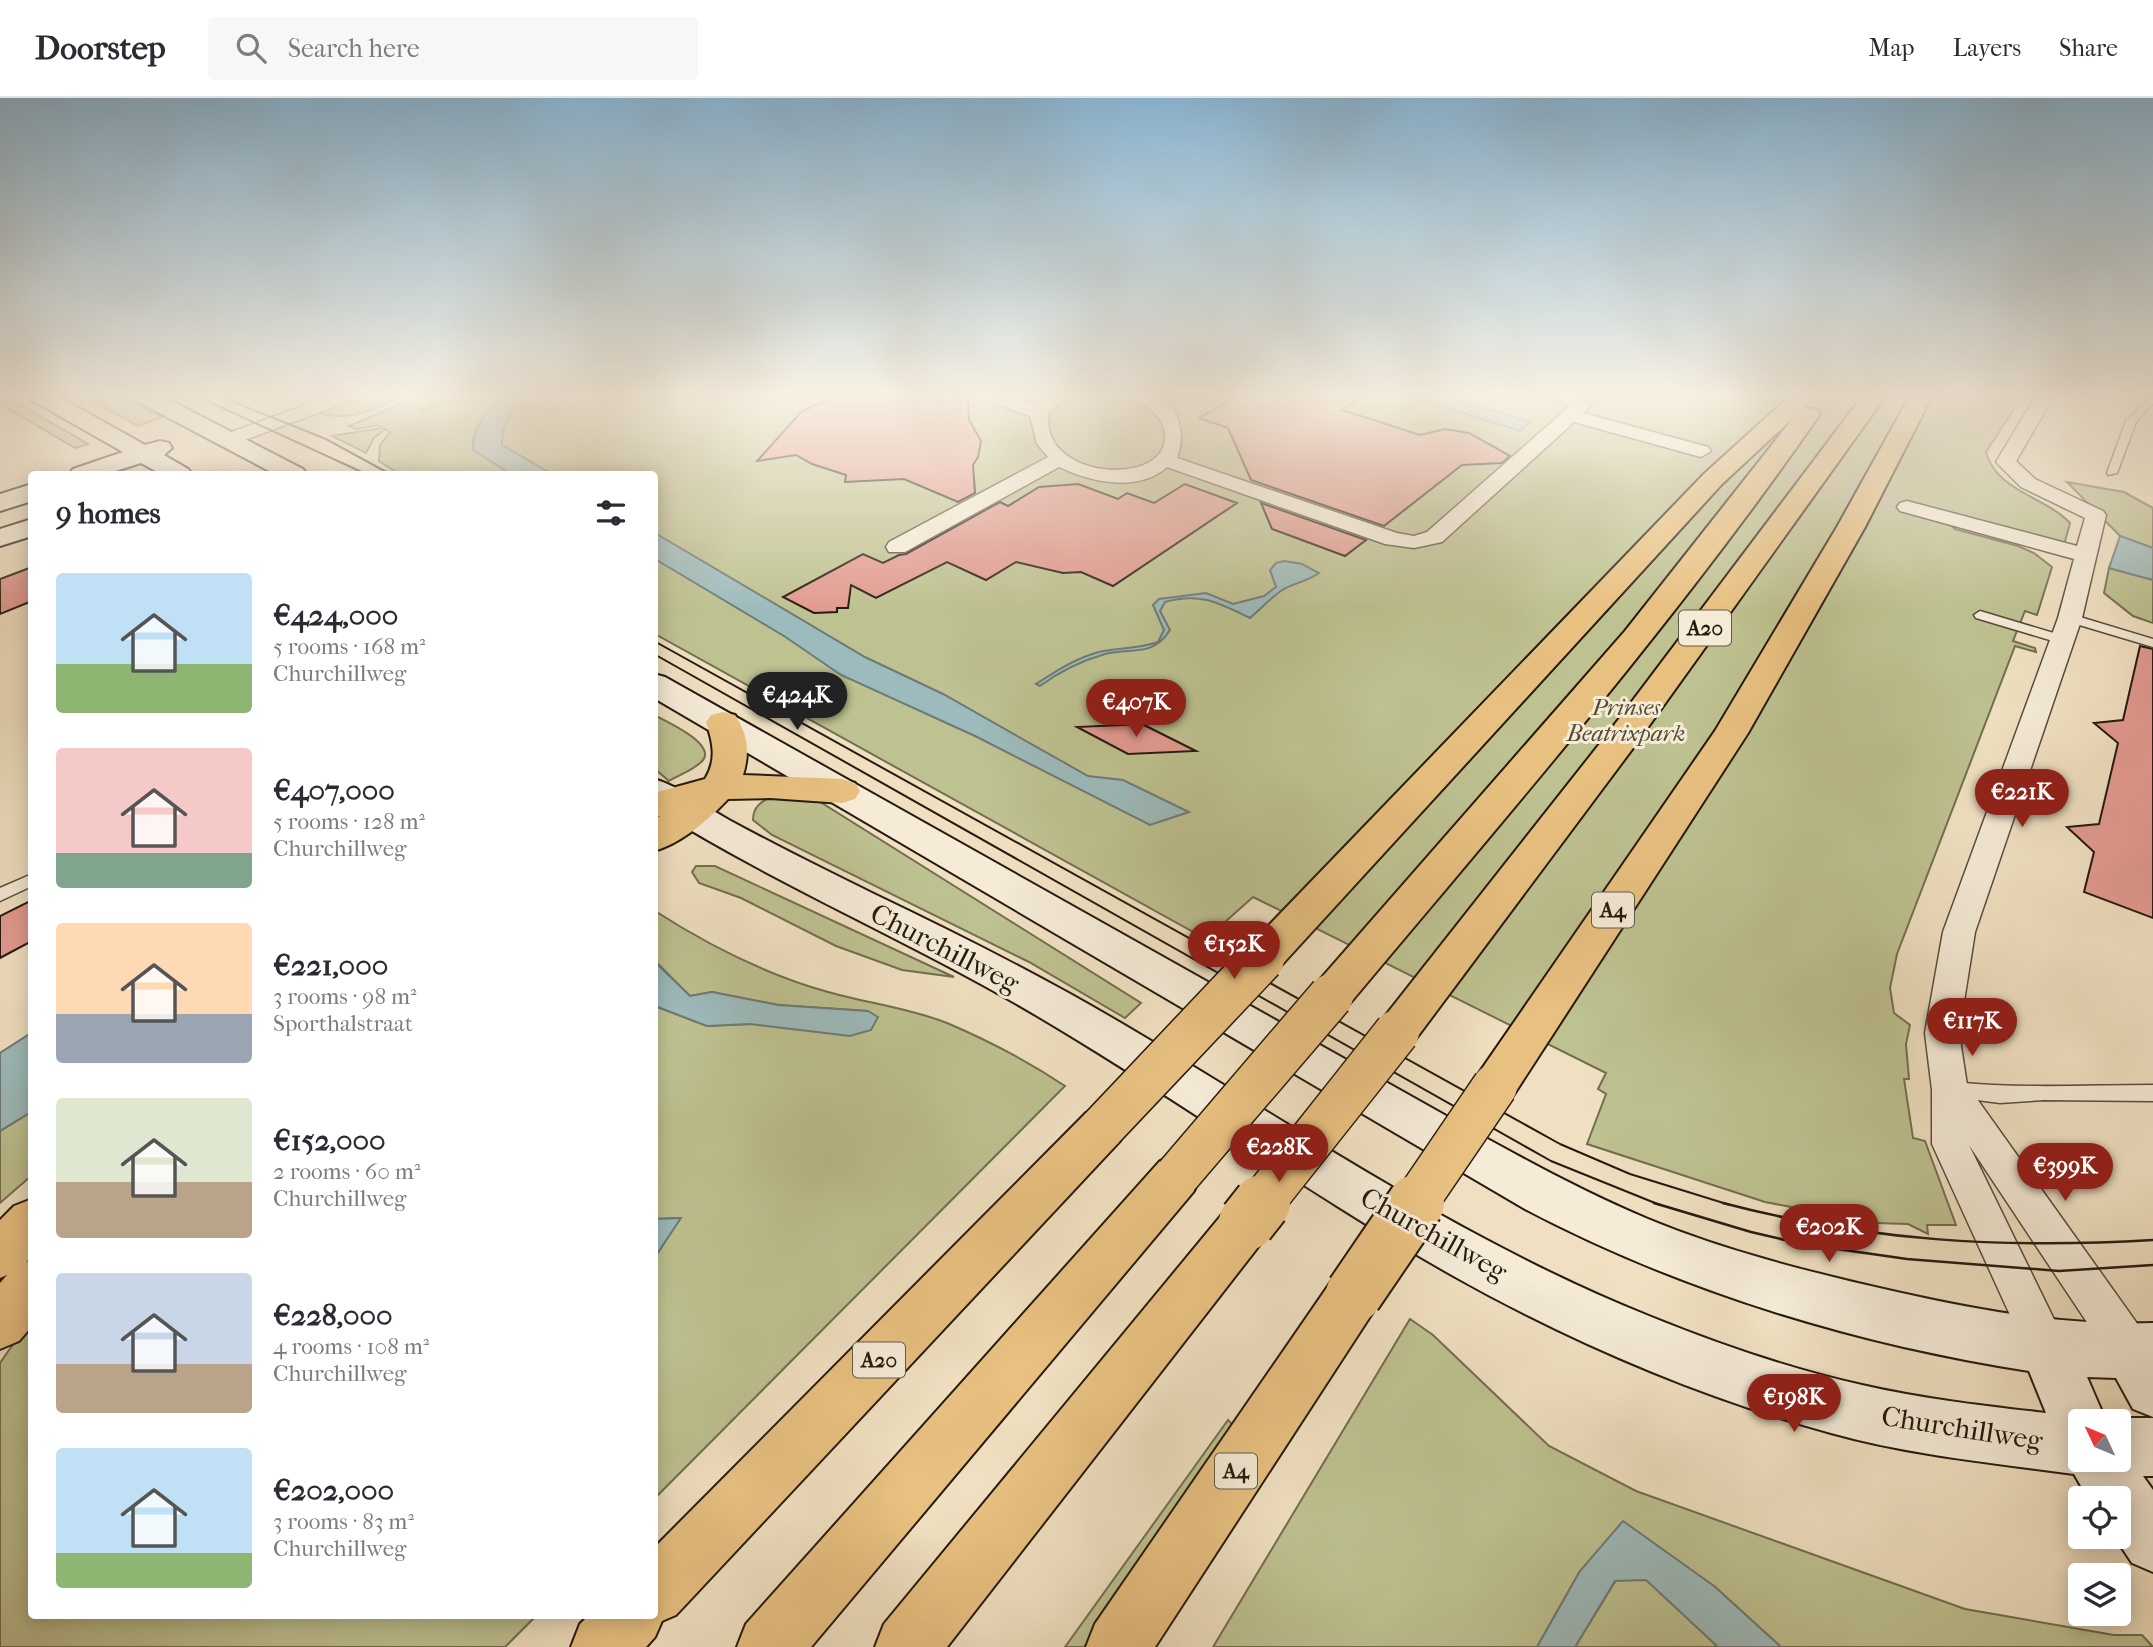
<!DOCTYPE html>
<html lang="en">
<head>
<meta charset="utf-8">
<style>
  body { margin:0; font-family:"IM FELL French Canon",serif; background:#f7f7f7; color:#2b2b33; height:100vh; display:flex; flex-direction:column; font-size:26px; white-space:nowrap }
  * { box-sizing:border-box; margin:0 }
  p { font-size:23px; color:#7c7c81 }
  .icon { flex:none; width:38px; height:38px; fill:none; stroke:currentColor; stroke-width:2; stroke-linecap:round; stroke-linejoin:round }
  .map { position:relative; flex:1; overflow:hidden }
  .panel { position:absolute; left:28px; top:373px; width:630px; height:1148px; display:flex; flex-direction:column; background:#fff; border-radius:7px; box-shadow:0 4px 18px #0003 }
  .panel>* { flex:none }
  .needle { width:46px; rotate:314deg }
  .controls { position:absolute; left:2068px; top:1311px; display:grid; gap:14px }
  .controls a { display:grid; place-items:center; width:63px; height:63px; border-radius:7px; background:#fff; box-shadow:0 4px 18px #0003; font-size:35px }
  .price { position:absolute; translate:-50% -60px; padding:0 16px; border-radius:24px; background:#8f2418; color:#fff; font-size:23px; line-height:46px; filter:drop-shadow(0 2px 4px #0008) }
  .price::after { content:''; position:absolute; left:50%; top:42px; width:21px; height:16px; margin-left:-10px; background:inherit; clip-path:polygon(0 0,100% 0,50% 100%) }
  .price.on { background:#222; color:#fff }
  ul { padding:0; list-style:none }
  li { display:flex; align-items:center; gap:21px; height:175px; padding:0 28px }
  li span { display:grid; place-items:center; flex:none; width:196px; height:140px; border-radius:7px; color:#555 }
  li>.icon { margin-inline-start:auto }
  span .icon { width:84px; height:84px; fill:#fffc; stroke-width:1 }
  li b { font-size:30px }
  h2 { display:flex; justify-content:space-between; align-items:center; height:84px; padding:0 28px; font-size:30px }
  header { display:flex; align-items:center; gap:42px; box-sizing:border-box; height:98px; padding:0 35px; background:#fff; border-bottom:2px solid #e1e1e2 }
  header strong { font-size:33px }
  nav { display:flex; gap:38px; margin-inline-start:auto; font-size:24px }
  .search { width:490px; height:63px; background:#f7f7f7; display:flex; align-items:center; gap:18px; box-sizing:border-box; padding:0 24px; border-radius:7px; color:#7c7c81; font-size:26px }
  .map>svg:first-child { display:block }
</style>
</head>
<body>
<header>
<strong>Doorstep</strong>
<div class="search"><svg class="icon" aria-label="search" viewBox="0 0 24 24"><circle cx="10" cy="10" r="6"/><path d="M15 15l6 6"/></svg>Search here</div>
<nav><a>Map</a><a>Layers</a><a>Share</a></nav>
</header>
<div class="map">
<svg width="2153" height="1549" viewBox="0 0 2153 1549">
  <rect width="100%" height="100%" fill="#f0e0c1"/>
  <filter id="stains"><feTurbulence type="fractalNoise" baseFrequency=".00286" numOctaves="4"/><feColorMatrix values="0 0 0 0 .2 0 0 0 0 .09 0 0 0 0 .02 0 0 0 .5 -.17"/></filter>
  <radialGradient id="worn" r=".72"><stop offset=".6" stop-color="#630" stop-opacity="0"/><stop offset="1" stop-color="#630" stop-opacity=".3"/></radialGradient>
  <path fill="#bec190" stroke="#726e50" stroke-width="2" d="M 79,296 L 116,296 L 162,319 L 138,328 Z
    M 358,296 L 409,296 C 371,312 352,326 310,313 Z
    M 424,296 L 457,296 L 420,313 L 468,296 L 2024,296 L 1986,354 C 1996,393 2046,399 2070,425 L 2064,447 L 1934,412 L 1955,431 L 2018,448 L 2034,455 L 2052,469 L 2037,517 L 2025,513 L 2013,543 L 2035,550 L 2036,554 L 2015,548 L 1897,856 L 1890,890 L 1894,915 L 1910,927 L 1906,946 L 1909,981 L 1904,981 L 1913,1040 L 1925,1043 L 1956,1127 L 1927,1127 L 1928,1136 L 1908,1126 L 1875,1125 L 1765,1104 L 1587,1046 L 1606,996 L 1598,991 L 1606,975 L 1253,799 L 1206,841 L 655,536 L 654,376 L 399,376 L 379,363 L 380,347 L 390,334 L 385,331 L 374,340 L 366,355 L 332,338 L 382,330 L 378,327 L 357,331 L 349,328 Z
    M 2,300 L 11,306 L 16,304 L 88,346 L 75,350 L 0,306 Z
    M 2067,384 L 2124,394 L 2153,410 L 2153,450 L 2120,438 Z
    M 2109,470 L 2153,482 L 2153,525 L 2133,518 L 2104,495 Z
    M 654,617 C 666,623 716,646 703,662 C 696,671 679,677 669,683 L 655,671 Z
    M 776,696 L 817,702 L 1141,905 L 1125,920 L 1029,864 L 772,737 L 753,722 C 753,707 763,703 776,696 Z
    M 696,768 L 715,768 L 954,879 L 902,872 L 836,848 L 741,800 L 699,785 L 692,774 Z
    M 655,813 C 708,847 767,877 828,894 C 867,905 909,910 947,925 C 987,942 1029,964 1065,988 L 655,1400 L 655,1159 L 680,1120 L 655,1121 L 655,908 L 707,928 L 750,926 L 868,913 L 778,907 L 712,894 L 690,898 L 655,863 Z
    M 31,1014 L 31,1078 L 0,1105 L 0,1033 Z
    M 31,1221 L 32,1517 L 537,1517 L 505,1549 L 0,1549 L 0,1265 Z
    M 1410,1221 L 1433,1237 L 1549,1348 L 1636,1393 L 1965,1511 L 2114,1537 L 2142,1537 L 2153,1549 L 1781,1549 L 1714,1488 L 1580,1473 L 1537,1549 L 1213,1549 Z
    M 1228,1322 L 1236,1330 L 1084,1549 L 1065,1549 Z
    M 1616,1482 L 1647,1482 L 1718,1549 L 1575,1549 Z"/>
  <path fill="#9dbbbc" stroke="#6d7b77" stroke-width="2" d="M 503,296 L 527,296 C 513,307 501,329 502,347 L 552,376 L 511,376 L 473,352 C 471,334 489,307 503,296 Z
    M 1401,296 L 1436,296 L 1530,324 L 1520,333 Z
    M 655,435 L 865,559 L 943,596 L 1088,678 L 1123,682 L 1189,714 L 1150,727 L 975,638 L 841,577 L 784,538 L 655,461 Z
    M 2120,438 L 2153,450 L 2153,482 L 2109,470 Z
    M 1284,463 L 1302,466 L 1319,475 C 1306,484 1297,484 1284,491 C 1272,498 1261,511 1250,520 C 1219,505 1200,494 1165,504 L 1160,513 L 1170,532 C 1152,560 1133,549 1105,556 C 1081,563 1060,573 1040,588 L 1036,586 C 1056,573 1076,560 1099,554 C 1119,549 1139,551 1158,544 L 1164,532 L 1153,507 L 1159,501 L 1206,495 L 1233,506 L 1264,498 L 1276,489 L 1270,472 L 1276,465 Z
    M 654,863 L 690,898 L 712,894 L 778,907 L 868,913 L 878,919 L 871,932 L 850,938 L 750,926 L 707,928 L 655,908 Z
    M 31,935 L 31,1014 L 0,1033 L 0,955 Z
    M 681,1120 L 655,1159 L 655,1121 Z
    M 1623,1423 L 1714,1488 L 1781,1549 L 1718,1549 L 1646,1482 L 1615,1483 L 1575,1549 L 1537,1549 L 1580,1473 Z"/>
  <path fill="#e29a90" stroke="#251a10" stroke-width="2" d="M 842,296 L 949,296 L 968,303 L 969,322 L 981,343 L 978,359 L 973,367 L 975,395 L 958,404 L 904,381 L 845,384 L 846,377 L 812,366 L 796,357 L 757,363 L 802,313 Z
    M 1241,296 L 1367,296 L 1342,312 L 1420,337 L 1445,331 L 1469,335 L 1510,358 L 1502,365 L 1462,367 L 1384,428 L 1251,382 L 1228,330 L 1199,320 Z
    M 1078,386 L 1118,401 L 1127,395 L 1154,405 L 1185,386 L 1237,405 L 1113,488 L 1081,474 L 1063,475 L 1016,464 L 986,482 L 947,464 L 876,500 L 851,487 L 848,510 L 837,510 L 837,514 L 814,515 L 783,499 L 863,456 L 883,465 L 899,457 L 906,456 L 1000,404 L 1008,408 L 1039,389 Z
    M 1261,405 L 1366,442 L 1345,458 L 1272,431 Z
    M 32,469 L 32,503 L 0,516 L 0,481 Z
    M 2140,548 L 2153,551 L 2153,820 L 2084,794 L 2094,754 L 2067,729 L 2099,726 L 2118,645 L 2094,625 L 2123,622 Z
    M 1142,626 L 1196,653 L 1128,656 L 1077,629 Z
    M 32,802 L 32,843 L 0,860 L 0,818 Z"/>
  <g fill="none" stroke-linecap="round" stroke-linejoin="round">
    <path stroke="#c7b89e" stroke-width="20" stroke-dasharray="20 10" stroke-linecap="butt" d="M 1701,353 L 1907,409"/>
    <g stroke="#584c3c" stroke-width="3">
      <path id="lane" d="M 2153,297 L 2153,305 L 2136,324 L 2117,375 L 2108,377 L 2107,375 L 2126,323 Z
        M 1980,513 L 2067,539 L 2069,542 L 2063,546 L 1976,520 L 1974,517 Z
        M 2070,516 L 2153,541 L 2153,549 L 2066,523 L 2066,517 Z
        M 32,776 L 32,788 L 0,803 L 0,790 Z
        M 1953,984 C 2019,991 2086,987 2153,987 L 2153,1003 L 2044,1002 L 2000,1005 L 1946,998 L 1944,992 L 1946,986 Z"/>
    </g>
    <g stroke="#584c3c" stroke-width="3">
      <path id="street" d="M 336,296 L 361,296 L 358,300 L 237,345 L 223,345 L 221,341 L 223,337 Z
        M 977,296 L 1003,296 L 1035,307 L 1047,296 L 1069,296 L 1049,314 C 1036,387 1188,391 1162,325 C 1155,310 1140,307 1130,296 C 1137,296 1147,294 1153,296 C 1180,306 1186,337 1177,360 L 1397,435 L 1414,438 L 1427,434 L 1570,308 L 1550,300 L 1547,296 L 1571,296 L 1591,307 L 1583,315 L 1708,349 L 1711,353 L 1701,359 L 1574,324 L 1442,444 L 1414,450 L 1385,446 L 1167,369 C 1138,395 1090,384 1059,369 L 905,454 L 889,454 L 886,449 L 889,444 L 1048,359 L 1037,346 L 1030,318 L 980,300 Z
        M 2037,296 L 2055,296 L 2016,363 L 2035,381 L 2103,413 L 2106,417 L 2082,520 L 1975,834 L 1959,935 L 1967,987 L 2146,1238 L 2152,1253 L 2146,1268 L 2131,1274 L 2116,1268 L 1969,1047 L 2067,1248 L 2061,1263 L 2046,1269 L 2031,1263 L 1932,1046 L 1932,992 L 1925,935 L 1943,834 L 2058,520 L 2074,461 L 1900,413 L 1897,409 L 1900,405 L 1907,403 L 2077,448 L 2085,420 L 2021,389 L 1996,364 Z"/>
    </g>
    <g stroke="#251a10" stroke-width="4">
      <path id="secondary" d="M 27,296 L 54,296 L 145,347 L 160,343 L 169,345 L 172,350 L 164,357 L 188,371 L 192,376 L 161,376 L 141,365 L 106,376 L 69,376 L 73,371 L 123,354 L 30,301 Z
        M 130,296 L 158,296 L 303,371 L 307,376 L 275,376 L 133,301 Z
        M 32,386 L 32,403 L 0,413 L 0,396 Z
        M 32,421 L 32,438 L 0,448 L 0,431 Z
        M 654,576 L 665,579 L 1473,1033 C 1531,1065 1588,1096 1648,1121 C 1728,1154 1813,1175 1897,1194 C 1982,1213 2065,1228 2153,1225 L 2153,1319 L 2133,1311 L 2116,1280 L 2087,1279 L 2106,1323 L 2081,1323 L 2081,1362 L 2119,1362 L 2119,1323 L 2112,1323 L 2119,1320 L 2153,1320 L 2153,1378 L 2143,1378 L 2153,1392 L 2153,1474 L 2132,1465 L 2114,1438 L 2119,1438 L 2119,1400 L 2088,1400 L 2074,1376 C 1992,1365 1910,1357 1831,1335 C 1699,1299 1569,1243 1450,1176 C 1309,1096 1178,1001 1039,919 C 913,844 778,788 654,710 L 654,681 C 681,689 705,709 729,722 C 777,748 825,772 874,796 C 958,836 1041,878 1121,925 C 1294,1027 1461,1143 1649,1218 C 1718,1246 1790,1271 1862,1287 C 1923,1301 1985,1308 2046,1315 L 2029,1273 C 1855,1246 1681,1193 1525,1111 L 654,600 Z"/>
    </g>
    <g stroke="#251a10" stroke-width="4">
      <path id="highway" d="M 1792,296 L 1816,296 L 1803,310 L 1816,311 L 1820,316 C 1676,524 1508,716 1346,910 L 1331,915 L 1316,910 L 1310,898 L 1316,886 L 1625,533 L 1794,319 L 1722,386 L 1277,872 L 1262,877 L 1247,872 L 1241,861 L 1247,850 L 1704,376 Z
        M 1864,296 L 1887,296 L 1633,650 L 1412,946 L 1397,952 L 1382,946 L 1375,934 L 1382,922 L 1609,634 Z
        M 1911,296 L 1933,296 L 1865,429 L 1748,635 L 1511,1001 L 1495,1007 L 1479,1001 L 1472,988 L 1479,975 L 1715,633 L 1837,429 Z
        M 723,614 L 735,617 C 748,636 750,655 743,677 L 842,681 L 855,685 L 860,693 L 855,701 L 842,705 L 770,700 L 728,701 C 708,722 682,745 654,753 L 654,722 L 660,718 L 654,720 L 654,695 L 705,681 C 717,662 713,644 706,624 L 711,617 Z
        M 1103,1009 L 1120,1015 L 1126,1029 L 1120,1043 L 676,1517 L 662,1523 L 655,1539 L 646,1549 L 571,1549 L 580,1526 L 589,1517 L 654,1517 L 654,1450 L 1086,1015 Z
        M 1177,1056 L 1194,1063 L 1201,1078 L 1194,1093 L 811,1549 L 737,1549 L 746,1526 L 1160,1063 Z
        M 32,1101 L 32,1159 L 26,1164 L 32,1162 L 32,1228 L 19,1243 L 0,1251 L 0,1185 L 7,1177 L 0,1180 L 0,1122 L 14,1108 Z
        M 1247,1101 L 1265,1108 L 1272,1124 L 1265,1140 L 947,1549 L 875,1549 L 884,1526 L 1229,1108 Z
        M 1354,1171 L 1373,1178 L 1380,1196 L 1373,1214 L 1155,1549 L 1086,1549 L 1095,1526 L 1335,1178 Z"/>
    </g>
    <use href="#lane" fill="#f5ebd7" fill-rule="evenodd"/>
    <use href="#street" fill="#f5ebd7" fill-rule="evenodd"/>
    <use href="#secondary" fill="#f5ebd7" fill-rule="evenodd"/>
    <use href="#highway" fill="#e8c080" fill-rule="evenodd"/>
    <path stroke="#251a10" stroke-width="2" d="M 192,296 L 366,376
      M 214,296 L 326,341 L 390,376
      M 654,543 L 1560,1046 L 1630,1076 L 1730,1107
      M 654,556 L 1551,1063 L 1660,1107"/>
    <path stroke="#251a10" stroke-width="2.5" d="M 1654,1105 L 1751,1134 L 1802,1146 L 1907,1161 L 2059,1173 L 2153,1167
      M 1723,1105 C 1867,1143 2004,1151 2153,1142"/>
    <g stroke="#251a10" stroke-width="47" stroke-linecap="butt">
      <path id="highway-bridge-far1" d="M 1103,1029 L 1262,861
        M 1177,1078 L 1331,898
        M 1260,1107 L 1397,934
        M 1414,1107 L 1495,988"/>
    </g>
    <g stroke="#251a10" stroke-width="60" stroke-linecap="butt">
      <path id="highway-bridge" d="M 1247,1124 L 1262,1105
        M 1354,1196 L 1416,1105"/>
    </g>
    <use href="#highway-bridge-far1" stroke="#e8c080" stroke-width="44"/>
    <use href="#highway-bridge" stroke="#e8c080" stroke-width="56"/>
  </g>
  <linearGradient id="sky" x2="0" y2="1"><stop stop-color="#8ab7d6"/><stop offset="0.58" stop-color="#f8f1e3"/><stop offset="1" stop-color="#f8f1e3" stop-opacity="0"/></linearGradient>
  <rect width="2153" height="513" fill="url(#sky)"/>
  <g text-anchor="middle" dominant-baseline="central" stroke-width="6" stroke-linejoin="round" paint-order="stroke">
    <g fill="#f5ebd7" stroke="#63594c" stroke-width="2">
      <rect x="1679" y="512.5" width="52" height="35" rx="5"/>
      <rect x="1592" y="794.5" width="42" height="35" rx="5"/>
      <rect x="853" y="1244.5" width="52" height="35" rx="5"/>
      <rect x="1215" y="1355.5" width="42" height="35" rx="5"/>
    </g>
    <g font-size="21" font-weight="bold" fill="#251a10">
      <text x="1705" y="530">A20</text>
      <text x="1613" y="812">A4</text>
      <text x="879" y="1262">A20</text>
      <text x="1236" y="1373">A4</text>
    </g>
    <g font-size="23" font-style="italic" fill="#534c36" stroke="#f5ebd7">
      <text x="1626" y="609">Prinses<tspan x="1626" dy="26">Beatrixpark</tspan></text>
    </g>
    <g font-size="28" fill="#251a10" stroke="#f5ebd7">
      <text transform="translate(945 850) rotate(27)">Churchillweg</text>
      <text transform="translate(1434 1136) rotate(29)">Churchillweg</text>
      <text transform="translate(1962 1330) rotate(9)">Churchillweg</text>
    </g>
  </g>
  <rect width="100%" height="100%" filter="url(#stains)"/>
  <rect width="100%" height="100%" fill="url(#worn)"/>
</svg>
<div class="controls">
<a><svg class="needle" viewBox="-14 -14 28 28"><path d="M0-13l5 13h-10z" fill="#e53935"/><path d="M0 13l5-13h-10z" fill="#7c7c81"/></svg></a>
<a><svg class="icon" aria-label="locate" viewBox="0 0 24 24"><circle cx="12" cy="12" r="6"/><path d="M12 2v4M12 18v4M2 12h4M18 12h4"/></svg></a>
<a><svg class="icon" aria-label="layers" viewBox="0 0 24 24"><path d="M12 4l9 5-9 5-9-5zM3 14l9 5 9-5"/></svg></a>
</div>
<b class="price on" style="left:797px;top:634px">€424K</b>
<b class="price" style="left:1136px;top:641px">€407K</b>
<b class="price" style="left:2022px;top:731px">€221K</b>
<b class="price" style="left:1234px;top:883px">€152K</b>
<b class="price" style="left:1972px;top:960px">€117K</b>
<b class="price" style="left:1279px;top:1086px">€228K</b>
<b class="price" style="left:2065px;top:1105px">€399K</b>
<b class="price" style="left:1829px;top:1166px">€202K</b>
<b class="price" style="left:1794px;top:1336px">€198K</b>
<section class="panel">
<h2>9 homes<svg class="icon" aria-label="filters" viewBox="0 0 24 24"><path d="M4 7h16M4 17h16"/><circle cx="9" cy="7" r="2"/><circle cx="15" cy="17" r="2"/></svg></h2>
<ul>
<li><span style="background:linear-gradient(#bfe0f5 65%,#8fb573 0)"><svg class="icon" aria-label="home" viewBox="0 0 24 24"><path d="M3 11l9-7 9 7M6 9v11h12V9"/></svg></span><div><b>€424,000</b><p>5 rooms · 168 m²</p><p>Churchillweg</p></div></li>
<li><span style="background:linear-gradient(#f6c9c9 75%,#7fa58c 0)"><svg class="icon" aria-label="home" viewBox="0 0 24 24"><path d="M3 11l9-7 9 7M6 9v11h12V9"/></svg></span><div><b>€407,000</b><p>5 rooms · 128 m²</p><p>Churchillweg</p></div></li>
<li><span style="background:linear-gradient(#ffd9b3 65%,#9aa5b1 0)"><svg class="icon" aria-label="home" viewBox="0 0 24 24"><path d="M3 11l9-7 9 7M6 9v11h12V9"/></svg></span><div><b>€221,000</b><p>3 rooms · 98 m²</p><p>Sporthalstraat</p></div></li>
<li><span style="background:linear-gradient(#dfe7d0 60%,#b9a48a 0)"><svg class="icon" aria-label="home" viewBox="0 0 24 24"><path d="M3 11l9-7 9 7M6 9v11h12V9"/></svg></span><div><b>€152,000</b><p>2 rooms · 60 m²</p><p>Churchillweg</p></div></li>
<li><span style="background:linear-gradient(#c9d6e8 65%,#b9a48a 0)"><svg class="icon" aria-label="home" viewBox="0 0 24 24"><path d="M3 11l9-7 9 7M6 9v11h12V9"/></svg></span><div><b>€228,000</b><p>4 rooms · 108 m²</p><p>Churchillweg</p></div></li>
<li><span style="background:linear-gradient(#bfe0f5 75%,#8fb573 0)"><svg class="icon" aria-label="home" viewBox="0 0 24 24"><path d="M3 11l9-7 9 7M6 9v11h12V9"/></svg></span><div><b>€202,000</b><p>3 rooms · 83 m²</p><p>Churchillweg</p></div></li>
</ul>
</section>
</div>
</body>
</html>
